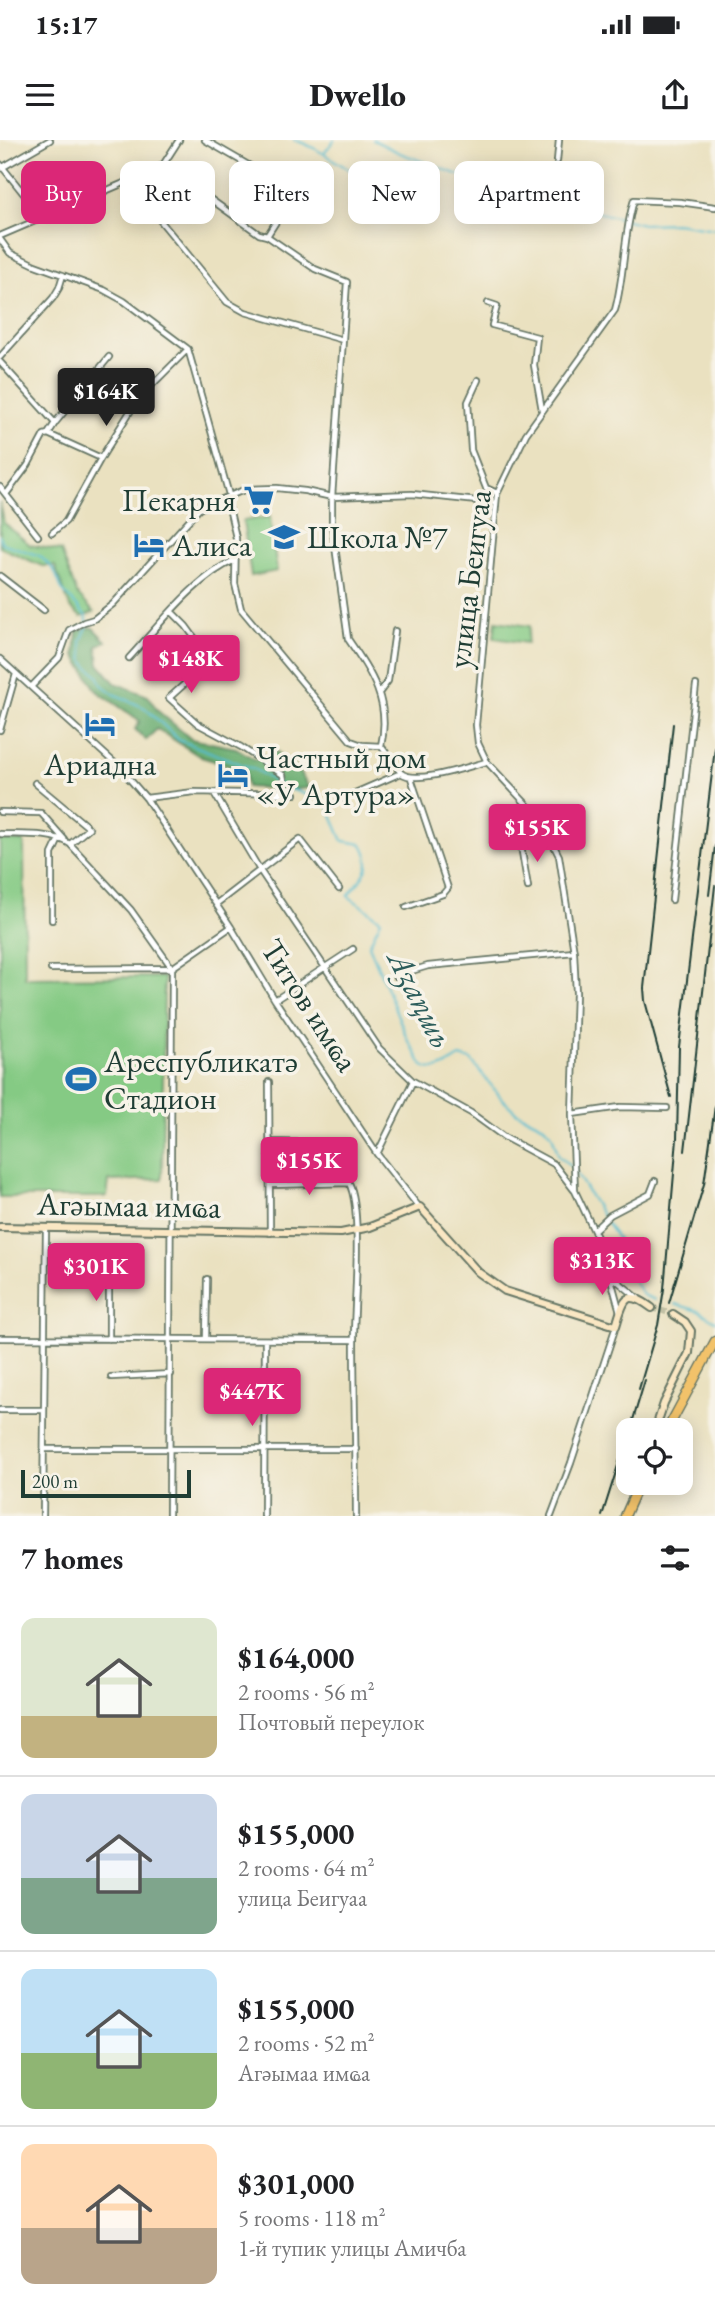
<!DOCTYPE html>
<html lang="en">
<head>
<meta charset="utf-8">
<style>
  body { margin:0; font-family:"EB Garamond",serif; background:#f2f2f2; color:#202124; height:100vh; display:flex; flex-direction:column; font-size:26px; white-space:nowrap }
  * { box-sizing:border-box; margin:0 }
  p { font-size:23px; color:#757577 }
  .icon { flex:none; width:38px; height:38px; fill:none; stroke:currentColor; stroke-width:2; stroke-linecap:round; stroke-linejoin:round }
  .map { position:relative; height:1376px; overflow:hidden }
  .drawer { display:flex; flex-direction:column; background:#fff; flex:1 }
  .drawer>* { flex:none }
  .top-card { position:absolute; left:21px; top:21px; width:674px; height:63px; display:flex; gap:14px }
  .controls { position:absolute; left:616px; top:1278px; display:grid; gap:14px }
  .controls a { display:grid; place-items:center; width:77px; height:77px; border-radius:14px; background:#fff; box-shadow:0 4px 18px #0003; font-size:35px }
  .scale { position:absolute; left:21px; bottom:18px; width:170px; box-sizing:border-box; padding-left:7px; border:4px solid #1f3d34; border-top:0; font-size:19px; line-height:24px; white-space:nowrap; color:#1f3d34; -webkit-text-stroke:5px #f7f3e8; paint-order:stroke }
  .price { position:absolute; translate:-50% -60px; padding:0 16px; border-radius:7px; background:#db2777; color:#fff; font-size:23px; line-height:46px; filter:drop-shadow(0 2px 4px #0008) }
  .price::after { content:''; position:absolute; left:50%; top:42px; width:21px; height:16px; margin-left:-10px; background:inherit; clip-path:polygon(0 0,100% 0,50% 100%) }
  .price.on { background:#222; color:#fff }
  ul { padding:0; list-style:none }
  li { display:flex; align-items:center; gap:21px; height:175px; padding:0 21px }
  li+li { border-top:2px solid #e0e0e0 }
  li span { display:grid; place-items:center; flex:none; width:196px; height:140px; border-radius:14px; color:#555 }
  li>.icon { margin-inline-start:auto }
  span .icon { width:84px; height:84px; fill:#fffc; stroke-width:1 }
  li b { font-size:30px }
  h2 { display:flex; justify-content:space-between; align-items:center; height:84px; padding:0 21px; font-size:30px }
  .tag { padding:0 24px; border-radius:14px; background:#fff; box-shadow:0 4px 18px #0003; font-size:24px; line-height:63px }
  .tag.on { background:#db2777; color:#fff }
  .status { display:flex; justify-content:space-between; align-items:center; height:49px; padding:0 35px; background:#fff; direction:ltr }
  .status svg { height:19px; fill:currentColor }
  header { display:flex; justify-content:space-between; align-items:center; height:91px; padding:0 21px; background:#fff; font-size:32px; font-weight:800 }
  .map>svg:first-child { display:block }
</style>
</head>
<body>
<div class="status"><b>15:17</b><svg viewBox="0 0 49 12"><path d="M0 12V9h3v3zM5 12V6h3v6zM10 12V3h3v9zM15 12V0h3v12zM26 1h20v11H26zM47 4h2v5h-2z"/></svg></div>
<header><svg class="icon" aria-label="menu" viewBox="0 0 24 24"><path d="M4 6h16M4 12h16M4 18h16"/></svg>Dwello<svg class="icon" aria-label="share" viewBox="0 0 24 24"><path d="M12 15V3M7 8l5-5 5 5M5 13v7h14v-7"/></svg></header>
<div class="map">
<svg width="715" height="1376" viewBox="0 0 715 1376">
  <rect width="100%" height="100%" fill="#f7f3e8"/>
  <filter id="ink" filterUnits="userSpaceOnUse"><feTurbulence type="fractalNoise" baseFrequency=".0143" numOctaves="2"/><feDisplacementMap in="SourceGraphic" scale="14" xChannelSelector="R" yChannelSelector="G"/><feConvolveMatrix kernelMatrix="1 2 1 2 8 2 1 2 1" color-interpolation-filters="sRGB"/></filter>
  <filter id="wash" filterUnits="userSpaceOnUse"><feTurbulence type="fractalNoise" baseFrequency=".00686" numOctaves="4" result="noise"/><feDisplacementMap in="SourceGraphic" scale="28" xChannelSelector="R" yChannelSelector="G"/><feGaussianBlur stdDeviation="1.57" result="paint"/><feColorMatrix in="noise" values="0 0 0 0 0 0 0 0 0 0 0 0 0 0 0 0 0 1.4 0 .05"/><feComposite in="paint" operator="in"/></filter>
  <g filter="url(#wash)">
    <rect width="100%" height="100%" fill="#eae1c0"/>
    <path fill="#85ca84" stroke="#52845c" stroke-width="2" d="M 0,362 L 4,383 L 30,405 L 61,411 L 77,454 L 94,472 L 81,477 L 70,467 L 55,426 L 42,426 L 0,407 Z
      M 270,377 L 277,431 L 251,436 L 243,381 Z
      M 496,481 L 530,486 L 527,503 L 494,498 Z
      M 0,700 L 24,701 L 25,838 L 164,837 L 162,1039 L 109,1041 L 107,1057 L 0,1057 Z"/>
    <path fill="#6cae72" stroke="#467653" stroke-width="2" d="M 92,487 L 106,501 L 97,506 L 99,524 L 115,543 L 148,556 L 158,571 L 191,599 L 236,608 L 256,620 L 277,612 L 296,627 L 309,648 L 289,650 L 247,647 L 245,630 L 201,617 L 157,589 L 146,600 L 135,589 L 140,581 L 97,551 L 75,515 L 77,491 Z"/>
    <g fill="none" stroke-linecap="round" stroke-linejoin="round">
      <path stroke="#54bdd1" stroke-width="2" d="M 294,0 C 315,6 328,17 347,28 C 367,41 391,43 410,59
        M 373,0 L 400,13 L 475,41 L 493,50 L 501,46 L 511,47 L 556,57 L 585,69 L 643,84 L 676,83 L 715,89
        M 325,12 L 334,0
        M 0,396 L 2,403 L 40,416 L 54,430 L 62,450 L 86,476 L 88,485 L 81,501 L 83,519 L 88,527 L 98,535 L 102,545 L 114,554 L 145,568 L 179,600 L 254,629 L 280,645
        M 285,647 L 326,662 L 343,701 L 362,704 C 376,729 363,735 348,756 L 381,780 L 369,805 L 407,898 L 423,926 C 436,934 448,924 460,917 L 471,920 L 502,959 L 516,972 L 544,986 L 552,995 L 559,1016 L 572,1027
        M 575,1031 L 603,1077
        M 606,1082 L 619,1101 L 617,1111 L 629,1133 L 643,1155 L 655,1160
        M 675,1164 L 699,1171 L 715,1181"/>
    </g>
  </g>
  <g filter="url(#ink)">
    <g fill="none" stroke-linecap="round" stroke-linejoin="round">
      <path stroke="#c1c0a4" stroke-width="6" stroke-dasharray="6 3" stroke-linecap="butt" d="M 652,1168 L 673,1174"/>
      <g stroke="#667665" stroke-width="8">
        <path id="street" d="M 205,0 L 295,52
          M 557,21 L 559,0
          M 0,24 L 43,78
          M 163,25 L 259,94 L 267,96 L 315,129 L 347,142 L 332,357 L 332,385 L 348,499 C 372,534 391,562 381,606
          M 3,27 L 50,0
          M 127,40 L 227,162 L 245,172 L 343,200
          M 0,96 L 152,31 L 163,25 L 179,0
          M 267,96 L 312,25
          M 0,99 L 10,113 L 35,125 L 104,150 L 124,161 L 188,209 L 229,355 L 228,363 L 236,398 L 235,444 L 241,469 L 351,601 L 362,605 L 381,606 L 401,633
          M 488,163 L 497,166 L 492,185 L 537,197 L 534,225 L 542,270
          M 0,217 L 53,158 L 59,148 L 63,135
          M 0,222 L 55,283 L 48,294 L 101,318
          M 478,240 L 468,262 L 471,310 L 486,348 L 497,353
          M 55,283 L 109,217
          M 0,347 L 38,396
          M 7,353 L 28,325 L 44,295 L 48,294
          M 52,393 L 66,381 L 101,318 L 138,259 L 188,209
          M 0,436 L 44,470
          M 172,472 L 186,486 L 210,519 L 209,522 L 169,558 L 198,584 L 241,607 L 283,635 L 284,640 L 279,653
          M 129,518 C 159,486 195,437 235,420
          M 0,519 L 119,627 L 146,658 L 231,787 L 275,860 L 377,1014 L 419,1067
          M 31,547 L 59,518 L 69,490 L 84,482 L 94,479 L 113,464 L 199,369 L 246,349 L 277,348 L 305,351 L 332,357 L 412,354 L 496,363
          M 379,553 L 388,541 L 395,491
          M 0,590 L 16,534
          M 35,643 L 89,688 L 70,704
          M 214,653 L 261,732 L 379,908 L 413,941 L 471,973 L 504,997 L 554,1024 L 574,1050
          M 146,658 L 194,652 L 295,654
          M 339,660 L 401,633 C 416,645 467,627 486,622
          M 0,672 L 41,673 L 64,699
          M 0,694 C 21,695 52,692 70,704 L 131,770 L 172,828
          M 521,706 L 528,747
          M 672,760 L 696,545
          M 216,764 L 300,699 L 339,749
          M 406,767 L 443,754 L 448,748 L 411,638
          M 52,780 L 52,714 L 59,699
          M 51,829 L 172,828 L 231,787
          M 395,836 L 428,826 L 574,812
          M 275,860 L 353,809
          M 269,942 L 270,1093
          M 572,974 L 620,967 L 667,968
          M 270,1002 L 320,1003
          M 377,1014 L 413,941
          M 270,1045 L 349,1043 C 363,1069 354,1164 354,1198 C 354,1257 356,1317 356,1376
          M 594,1090 L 610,1075 L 650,1054 L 655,1041
          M 610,1135 L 638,1158
          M 620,1172 L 603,1110 L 575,1051 L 572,974 L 576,853 L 574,812 L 559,716 L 546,690 L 532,670 L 487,622 L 478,603 L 476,585 L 497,354 L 526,294 L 615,170 C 625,134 623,96 634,60 L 680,62 L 715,67
          M 0,1198 L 354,1200
          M 109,1199 L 109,1128
          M 206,1199 L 207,1139
          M 111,1237 L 171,1234
          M 0,1270 L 44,1270
          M 44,1309 L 356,1309
          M 43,1376 L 46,1088
          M 169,1376 L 172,828
          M 264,1376 L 265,1200
          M 551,1376 L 571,1323 L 616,1186"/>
      </g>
      <g stroke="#667665" stroke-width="10">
        <path id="secondary" d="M 0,1087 L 341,1093 L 370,1087 L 420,1067 L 478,1132 L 505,1151 L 616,1186 C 624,1160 625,1148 652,1168
          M 655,1290 L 664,1263 L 689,1213 L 691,1191 L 685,1182 L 673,1174"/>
      </g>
      <g stroke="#667665" stroke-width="11">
        <path id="highway" d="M 667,1290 L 715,1201
          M 625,1376 L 640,1342"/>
      </g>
      <use href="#street" stroke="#fff" stroke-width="4.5"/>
      <use href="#secondary" stroke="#fae7c3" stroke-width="6"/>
      <use href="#highway" stroke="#f2c26a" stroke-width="8"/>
      <path stroke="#1f3d34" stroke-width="2" d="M 709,755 L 715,706
        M 671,957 L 645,861 L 644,848 L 673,584
        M 685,1011 L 715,746
        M 669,1163 L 704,1044 L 715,966
        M 639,1249 L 658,1185 L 664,1149 L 677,999 L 679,907 L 715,608
        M 630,1290 L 645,1240
        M 602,1376 L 628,1294"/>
    </g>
  </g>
  <defs>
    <g id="supermarket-bare" transform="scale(2.415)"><path d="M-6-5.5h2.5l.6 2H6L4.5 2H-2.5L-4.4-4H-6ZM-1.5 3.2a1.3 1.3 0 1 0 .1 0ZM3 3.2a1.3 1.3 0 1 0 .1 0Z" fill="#1f6fb2" stroke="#f7f3e8" stroke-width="2.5" paint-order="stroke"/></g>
    <g id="school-bare" transform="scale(2.415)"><path d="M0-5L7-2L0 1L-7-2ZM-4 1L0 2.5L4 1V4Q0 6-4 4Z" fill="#1f6fb2" stroke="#f7f3e8" stroke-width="2.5" paint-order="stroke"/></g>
    <g id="hotel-bare" transform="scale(2.415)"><path d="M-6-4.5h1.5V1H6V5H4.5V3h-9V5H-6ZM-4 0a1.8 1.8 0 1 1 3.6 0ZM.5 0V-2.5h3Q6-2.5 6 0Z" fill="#1f6fb2" stroke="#f7f3e8" stroke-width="2.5" paint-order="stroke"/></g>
    <g id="stadium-bare" transform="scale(2.415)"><path d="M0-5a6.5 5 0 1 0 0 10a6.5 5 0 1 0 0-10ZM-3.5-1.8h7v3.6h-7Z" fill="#1f6fb2" stroke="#f7f3e8" stroke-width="2.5" paint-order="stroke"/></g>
  </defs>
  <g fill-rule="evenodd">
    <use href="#supermarket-bare" x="259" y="360"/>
    <use href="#school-bare" x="284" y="397"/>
    <use href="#hotel-bare" x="149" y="405"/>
    <use href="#hotel-bare" x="100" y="584"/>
    <use href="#hotel-bare" x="233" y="635"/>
    <use href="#stadium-bare" x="81" y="939"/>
  </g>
  <g text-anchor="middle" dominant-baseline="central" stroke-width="7" stroke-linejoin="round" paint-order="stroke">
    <g font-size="32" fill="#1f3d34" stroke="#f7f3e8" text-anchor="start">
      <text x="236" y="360" text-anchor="end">Пекарня</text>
      <text x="307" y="397">Школа №7</text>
      <text x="172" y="405">Алиса</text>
      <text x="256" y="617">Частный дом<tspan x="256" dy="37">«У Артура»</tspan></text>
      <text x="100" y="624" text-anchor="middle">Ариадна</text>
      <text x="104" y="921">Ареспубликатә<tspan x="104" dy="37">Стадион</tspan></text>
    </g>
    <g font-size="32" fill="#1f3d34" stroke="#f7f3e8">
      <text transform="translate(469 439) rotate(-83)">улица Беигуаа</text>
      <text transform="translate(310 865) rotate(57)">Титов имҩа</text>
      <text transform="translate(129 1065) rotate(1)">Агәымаа имҩа</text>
    </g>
    <g font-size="33" font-style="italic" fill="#2c5d5b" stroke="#f7f3e8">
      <text transform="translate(421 859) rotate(63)">Аӡаԥшь</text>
    </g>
  </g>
</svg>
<div class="controls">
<a><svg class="icon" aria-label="locate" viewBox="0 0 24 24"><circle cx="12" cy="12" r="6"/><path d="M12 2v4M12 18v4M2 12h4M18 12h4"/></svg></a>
</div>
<div class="scale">200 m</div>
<b class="price on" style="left:106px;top:288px">$164K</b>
<b class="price" style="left:191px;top:555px">$148K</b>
<b class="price" style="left:537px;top:724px">$155K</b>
<b class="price" style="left:309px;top:1057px">$155K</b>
<b class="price" style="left:602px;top:1157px">$313K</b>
<b class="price" style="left:96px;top:1163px">$301K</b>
<b class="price" style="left:252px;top:1288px">$447K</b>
<div class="top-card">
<a class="tag on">Buy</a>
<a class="tag">Rent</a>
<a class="tag">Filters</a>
<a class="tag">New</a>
<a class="tag">Apartment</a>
</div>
</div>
<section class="drawer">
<h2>7 homes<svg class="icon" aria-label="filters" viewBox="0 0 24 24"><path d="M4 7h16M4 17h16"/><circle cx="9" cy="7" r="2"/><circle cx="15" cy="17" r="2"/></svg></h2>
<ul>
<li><span style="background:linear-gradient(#dfe7d0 70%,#c2b280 0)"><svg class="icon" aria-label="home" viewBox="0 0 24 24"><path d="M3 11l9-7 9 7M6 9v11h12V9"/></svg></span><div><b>$164,000</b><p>2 rooms · 56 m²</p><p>Почтовый переулок</p></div></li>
<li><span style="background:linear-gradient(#c9d6e8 60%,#7fa58c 0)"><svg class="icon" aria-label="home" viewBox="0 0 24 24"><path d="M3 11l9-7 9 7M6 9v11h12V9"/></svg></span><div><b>$155,000</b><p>2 rooms · 64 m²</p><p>улица Беигуаа</p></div></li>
<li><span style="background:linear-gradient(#bfe0f5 60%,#8fb573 0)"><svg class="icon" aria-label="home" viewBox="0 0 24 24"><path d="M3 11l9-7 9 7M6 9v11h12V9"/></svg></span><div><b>$155,000</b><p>2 rooms · 52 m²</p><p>Агәымаа имҩа</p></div></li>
<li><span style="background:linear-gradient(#ffd9b3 60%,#b9a48a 0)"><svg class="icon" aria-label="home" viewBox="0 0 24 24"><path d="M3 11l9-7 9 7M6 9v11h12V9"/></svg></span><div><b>$301,000</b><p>5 rooms · 118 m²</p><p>1-й тупик улицы Амичба</p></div></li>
</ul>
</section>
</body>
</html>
